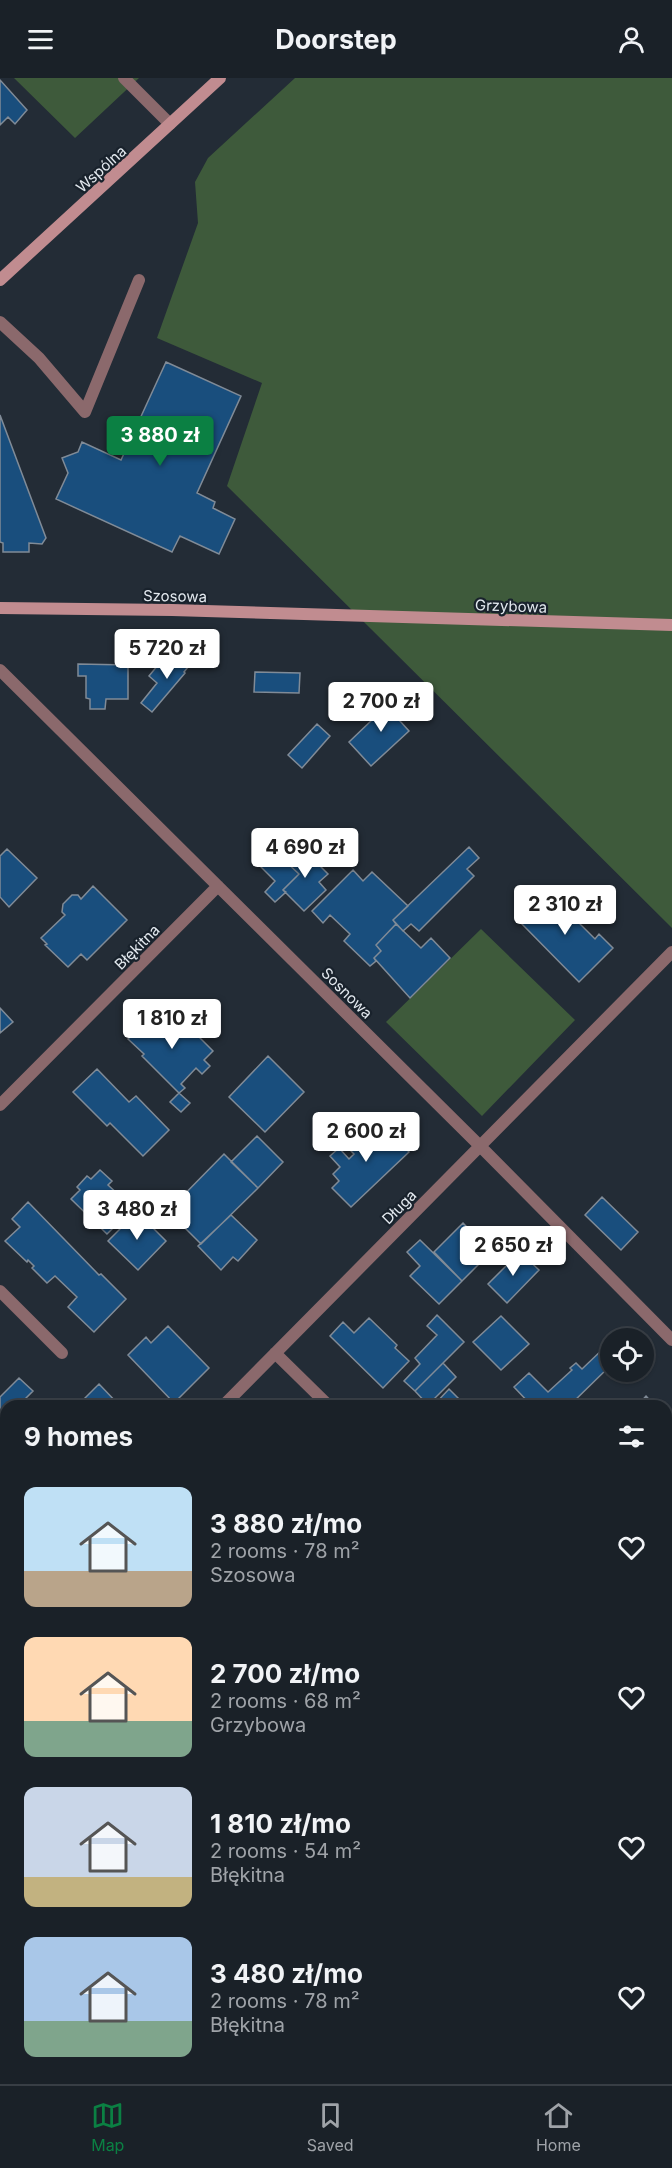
<!DOCTYPE html>
<html lang="en">
<head>
<meta charset="utf-8">
<style>
  body { margin:0; font-family:Inter,sans-serif; background:#272e34; color:#f1f3f6; height:100vh; display:flex; flex-direction:column; font-size:22px; white-space:nowrap }
  * { box-sizing:border-box; margin:0 }
  p { font-size:20px; color:#9fa3a8 }
  .icon { flex:none; width:33px; height:33px; fill:none; stroke:currentColor; stroke-width:2; stroke-linecap:round; stroke-linejoin:round }
  .map { position:relative; flex:1; overflow:hidden }
  .details { position:absolute; left:0px; top:1322px; width:672px; height:686px; display:flex; flex-direction:column; background:#1a2128; border-radius:18px 18px 0 0; box-shadow:0 2px 4px #0004,0 0 0 2px #383e45 }
  .details>* { flex:none }
  .buttons { position:absolute; left:600px; top:1250px; display:grid; gap:12px }
  .buttons a { display:grid; place-items:center; width:54px; height:54px; border-radius:50%; background:#1a2128; box-shadow:0 2px 4px #0004,0 0 0 2px #383e45; font-size:30px }
  .price { position:absolute; translate:-50% -51px; padding:0 14px; border-radius:6px; background:#fff; color:#222; font-size:20px; line-height:39px; filter:drop-shadow(0 2px 3px #0008) }
  .price::after { content:''; position:absolute; left:50%; top:36px; width:18px; height:14px; margin-left:-9px; background:inherit; clip-path:polygon(0 0,100% 0,50% 100%) }
  .price.active { background:#0b8043; color:#fff }
  ul { padding:0; list-style:none }
  li { display:flex; align-items:center; gap:18px; height:150px; padding:0 24px }
  li span { display:grid; place-items:center; flex:none; width:168px; height:120px; border-radius:12px; color:#555 }
  li>.icon { margin-inline-start:auto }
  span .icon { width:72px; height:72px; fill:#fffc; stroke-width:1 }
  li b { font-size:26px }
  h2 { display:flex; justify-content:space-between; align-items:center; height:72px; padding:0 24px; font-size:26px }
  header { display:flex; justify-content:space-between; align-items:center; height:78px; padding:0 24px; background:#1a2128; font-size:27px; font-weight:700 }
  .tab-bar { display:flex; justify-content:space-around; align-items:center; height:84px; border-top:2px solid #383e45; background:#1a2128; font-size:16px; color:#9fa3a8 }
  .tab-bar a { display:grid; justify-items:center; gap:3px }
  .tab-bar .active { color:#0b8043 }
  .map>svg:first-child { display:block }
</style>
</head>
<body>
<header><svg class="icon" aria-label="menu" viewBox="0 0 24 24"><path d="M4 6h16M4 12h16M4 18h16"/></svg>Doorstep<svg class="icon" aria-label="person" viewBox="0 0 24 24"><circle cx="12" cy="8" r="4"/><path d="M4 21q1-7 8-7t8 7"/></svg></header>
<div class="map">
<svg width="672" height="2006" viewBox="0 0 672 2006">
  <rect width="100%" height="100%" fill="#232c36"/>
  <path fill="#3e5a3b" d="M 14,0 L 139,0 L 75,60 Z
    M 295,0 L 672,0 L 672,850 L 227,408 L 262,305 L 157,260 L 198,145 L 195,104 L 208,80 Z
    M 481,851 L 575,942 L 482,1038 L 386,944 Z
    M 666,1683 L 672,1689 L 672,1854 L 666,1848 Z"/>
  <path fill="#194e7d" stroke="#808b97" stroke-width="1.5" d="M 0,2 L 27,32 L 15,46 L 8,39 L 0,47 Z
    M 166,284 L 241,318 L 197,415 L 215,424 L 213,430 L 235,441 L 219,476 L 180,458 L 172,474 L 56,421 L 68,395 L 62,380 L 78,374 L 82,364 L 121,382 Z
    M 0,337 L 46,460 L 42,466 L 29,465 L 29,474 L 3,474 L 3,465 L 0,464 Z
    M 188,570 L 197,578 L 184,594 L 185,595 L 152,634 L 141,625 L 157,605 L 149,598 L 158,587 L 166,594 Z
    M 78,586 L 128,587 L 128,621 L 106,621 L 105,631 L 90,631 L 90,621 L 86,620 L 86,598 L 78,598 Z
    M 255,594 L 300,595 L 299,615 L 254,614 Z
    M 398,617 L 404,624 L 400,628 L 407,636 L 400,643 L 409,653 L 371,688 L 349,664 Z
    M 317,646 L 330,658 L 302,690 L 288,677 Z
    M 285,751 L 299,767 L 285,783 L 299,796 L 283,812 L 286,814 L 275,824 L 265,814 L 275,803 L 255,783 Z
    M 299,767 L 328,796 L 319,804 L 326,812 L 304,833 L 283,812 L 299,796 L 285,783 Z
    M 469,769 L 479,780 L 467,791 L 474,798 L 419,853 L 411,846 L 403,853 L 393,842 Z
    M 7,771 L 37,800 L 9,829 L 0,819 L 0,778 Z
    M 353,792 L 363,803 L 372,794 L 408,828 L 393,842 L 396,846 L 376,867 L 381,873 L 374,880 L 376,883 L 370,888 L 344,863 L 350,856 L 330,837 L 323,845 L 312,833 Z
    M 93,808 L 127,842 L 87,882 L 81,876 L 68,889 L 45,867 L 47,866 L 41,860 L 65,837 L 62,834 L 63,826 L 72,817 L 78,817 L 81,821 Z
    M 554,810 L 568,825 L 563,829 L 578,844 L 582,840 L 584,841 L 580,846 L 595,861 L 599,856 L 613,870 L 579,904 L 520,844 Z
    M 396,846 L 421,870 L 431,860 L 450,880 L 410,920 L 374,880 L 381,873 L 376,867 Z
    M 0,930 L 13,944 L 0,955 Z
    M 154,935 L 170,951 L 181,941 L 213,973 L 204,982 L 210,988 L 202,996 L 196,990 L 181,1006 L 185,1010 L 179,1015 L 142,978 L 144,976 L 128,961 Z
    M 268,978 L 304,1014 L 265,1054 L 229,1019 Z
    M 97,991 L 129,1024 L 136,1018 L 169,1052 L 143,1078 L 110,1045 L 107,1048 L 73,1014 Z
    M 179,1015 L 190,1025 L 181,1034 L 170,1024 Z
    M 384,1047 L 409,1074 L 351,1129 L 332,1110 L 339,1103 L 333,1096 L 340,1089 L 330,1078 L 339,1070 L 349,1081 L 354,1076 L 344,1066 L 358,1052 L 368,1062 Z
    M 257,1058 L 283,1084 L 258,1110 L 231,1084 Z
    M 224,1076 L 258,1110 L 201,1166 L 168,1133 Z
    M 100,1092 L 112,1103 L 108,1107 L 121,1119 L 124,1115 L 136,1127 L 107,1156 L 71,1121 L 80,1112 L 77,1109 L 87,1098 L 91,1101 Z
    M 602,1119 L 638,1154 L 621,1172 L 585,1137 Z
    M 28,1124 L 99,1197 L 101,1196 L 126,1221 L 94,1254 L 68,1229 L 77,1219 L 55,1198 L 47,1205 L 32,1190 L 34,1188 L 28,1182 L 27,1184 L 5,1163 L 20,1149 L 12,1141 Z
    M 137,1134 L 166,1163 L 138,1192 L 108,1163 Z
    M 231,1137 L 257,1162 L 238,1183 L 233,1179 L 221,1192 L 198,1168 Z
    M 463,1145 L 491,1174 L 462,1203 L 434,1174 Z
    M 420,1162 L 462,1203 L 439,1226 L 410,1198 L 420,1188 L 407,1174 Z
    M 520,1174 L 539,1192 L 507,1225 L 488,1206 Z
    M 437,1237 L 464,1264 L 415,1313 L 404,1303 L 420,1286 L 415,1280 L 437,1257 L 427,1248 Z
    M 501,1238 L 529,1266 L 501,1292 L 473,1264 Z
    M 369,1240 L 397,1267 L 395,1270 L 409,1283 L 383,1310 L 330,1258 L 343,1244 L 354,1255 Z
    M 168,1248 L 209,1290 L 174,1325 L 128,1277 L 146,1259 L 151,1265 Z
    M 605,1269 L 610,1274 L 610,1288 L 569,1328 L 532,1328 L 514,1309 L 529,1295 L 548,1314 L 572,1292 L 570,1290 L 576,1285 L 582,1291 Z
    M 443,1285 L 456,1299 L 428,1327 L 415,1313 Z
    M 19,1300 L 33,1313 L 18,1328 L 6,1328 L 6,1340 L 0,1346 L 0,1319 Z
    M 99,1306 L 120,1328 L 77,1328 Z
    M 449,1311 L 466,1328 L 433,1328 Z
    M 646,1318 L 655,1328 L 637,1328 Z
    M 669,1341 L 672,1344 L 672,1372 L 666,1378 L 666,1343 Z
    M 0,1408 L 6,1414 L 6,1469 L 0,1463 Z
    M 0,1463 L 6,1469 L 6,1476 L 0,1482 Z
    M 666,1520 L 672,1526 L 672,1534 L 666,1540 Z
    M 6,1635 L 6,1668 L 0,1663 L 0,1642 Z
    M 6,1677 L 6,1717 L 0,1723 L 0,1683 Z
    M 6,1717 L 6,1746 L 0,1740 L 0,1723 Z
    M 666,1849 L 672,1855 L 672,1869 L 666,1875 Z
    M 672,1869 L 672,1886 L 669,1883 L 666,1886 L 666,1875 Z
    M 0,1894 L 6,1900 L 6,1941 L 0,1947 Z
    M 666,1904 L 672,1910 L 672,1946 L 666,1952 Z
    M 291,2001 L 328,2001 L 323,2006 L 296,2006 Z
    M 328,2001 L 339,2001 L 344,2006 L 323,2006 Z
    M 392,2001 L 425,2001 L 428,2004 L 426,2006 L 397,2006 Z
    M 474,2001 L 539,2001 L 534,2006 L 479,2006 Z
    M 539,2001 L 557,2001 L 561,2005 L 534,2006 Z"/>
  <g fill="none" stroke-linecap="round" stroke-linejoin="round">
    <path stroke="#8b696c" stroke-width="12" d="M 124,0 L 170,46
      M 0,244 L 39,280 L 85,334 L 139,202
      M 666,1995 L 672,1989
      M 654,2006 L 660,2001"/>
    <path stroke="#8b696c" stroke-width="12" d="M 0,592 L 480,1068 L 672,1262
      M 0,1027 L 218,808
      M 0,1213 L 62,1275
      M 275,1275 L 329,1328
      M 223,1328 L 672,874
      M 0,1548 L 6,1542
      M 666,1657 L 672,1663
      M 0,1782 L 6,1788
      M 219,2001 L 224,2006
      M 620,2001 L 625,2006"/>
    <path stroke="#c18c90" stroke-width="12" d="M 0,202 L 220,0
      M 0,530 L 172,532 L 672,547"/>
  </g>
  <g text-anchor="middle" dominant-baseline="central" stroke-width="4.5" stroke-linejoin="round" paint-order="stroke">
    <g font-size="15" fill="#e3e9ef" stroke="#19222c">
      <text transform="translate(101 91) rotate(-42)">Wspólna</text>
      <text transform="translate(175 518) rotate(1)">Szosowa</text>
      <text transform="translate(511 528) rotate(2)">Grzybowa</text>
      <text transform="translate(137 869) rotate(-45)">Błękitna</text>
      <text transform="translate(347 915) rotate(45)">Sosnowa</text>
      <text transform="translate(399 1129) rotate(-45)">Długa</text>
    </g>
  </g>
</svg>
<div class="buttons">
<a><svg class="icon" aria-label="locate" viewBox="0 0 24 24"><circle cx="12" cy="12" r="6"/><path d="M12 2v4M12 18v4M2 12h4M18 12h4"/></svg></a>
</div>
<b class="price active" style="left:160px;top:389px">3 880 zł</b>
<b class="price" style="left:167px;top:602px">5 720 zł</b>
<b class="price" style="left:381px;top:655px">2 700 zł</b>
<b class="price" style="left:305px;top:801px">4 690 zł</b>
<b class="price" style="left:565px;top:858px">2 310 zł</b>
<b class="price" style="left:172px;top:972px">1 810 zł</b>
<b class="price" style="left:366px;top:1085px">2 600 zł</b>
<b class="price" style="left:137px;top:1163px">3 480 zł</b>
<b class="price" style="left:513px;top:1199px">2 650 zł</b>
<section class="details">
<h2>9 homes<svg class="icon" aria-label="filters" viewBox="0 0 24 24"><path d="M4 7h16M4 17h16"/><circle cx="9" cy="7" r="2"/><circle cx="15" cy="17" r="2"/></svg></h2>
<ul>
<li><span style="background:linear-gradient(#bfe0f5 70%,#b9a48a 0)"><svg class="icon" aria-label="home" viewBox="0 0 24 24"><path d="M3 11l9-7 9 7M6 9v11h12V9"/></svg></span><div><b>3 880 zł/mo</b><p>2 rooms · 78 m²</p><p>Szosowa</p></div><svg class="icon" aria-label="heart" viewBox="0 0 24 24"><path d="M12 20l-8-8c-3-5 5-10 8-4 3-6 11-1 8 4z"/></svg></li>
<li><span style="background:linear-gradient(#ffd9b3 70%,#7fa58c 0)"><svg class="icon" aria-label="home" viewBox="0 0 24 24"><path d="M3 11l9-7 9 7M6 9v11h12V9"/></svg></span><div><b>2 700 zł/mo</b><p>2 rooms · 68 m²</p><p>Grzybowa</p></div><svg class="icon" aria-label="heart" viewBox="0 0 24 24"><path d="M12 20l-8-8c-3-5 5-10 8-4 3-6 11-1 8 4z"/></svg></li>
<li><span style="background:linear-gradient(#c9d6e8 75%,#c2b280 0)"><svg class="icon" aria-label="home" viewBox="0 0 24 24"><path d="M3 11l9-7 9 7M6 9v11h12V9"/></svg></span><div><b>1 810 zł/mo</b><p>2 rooms · 54 m²</p><p>Błękitna</p></div><svg class="icon" aria-label="heart" viewBox="0 0 24 24"><path d="M12 20l-8-8c-3-5 5-10 8-4 3-6 11-1 8 4z"/></svg></li>
<li><span style="background:linear-gradient(#a9c7e8 70%,#7fa58c 0)"><svg class="icon" aria-label="home" viewBox="0 0 24 24"><path d="M3 11l9-7 9 7M6 9v11h12V9"/></svg></span><div><b>3 480 zł/mo</b><p>2 rooms · 78 m²</p><p>Błękitna</p></div><svg class="icon" aria-label="heart" viewBox="0 0 24 24"><path d="M12 20l-8-8c-3-5 5-10 8-4 3-6 11-1 8 4z"/></svg></li>
</ul>
</section>
</div>
<nav class="tab-bar">
<a class="active"><svg class="icon" aria-label="map" viewBox="0 0 24 24"><path d="M3 6l6-2 6 2 6-2v14l-6 2-6-2-6 2zM9 4v14M15 6v14"/></svg>Map</a>
<a><svg class="icon" aria-label="saved" viewBox="0 0 24 24"><path d="M7 4h10v16l-5-4-5 4z"/></svg>Saved</a>
<a><svg class="icon" aria-label="home" viewBox="0 0 24 24"><path d="M3 11l9-7 9 7M6 9v11h12V9"/></svg>Home</a>
</nav>
</body>
</html>
